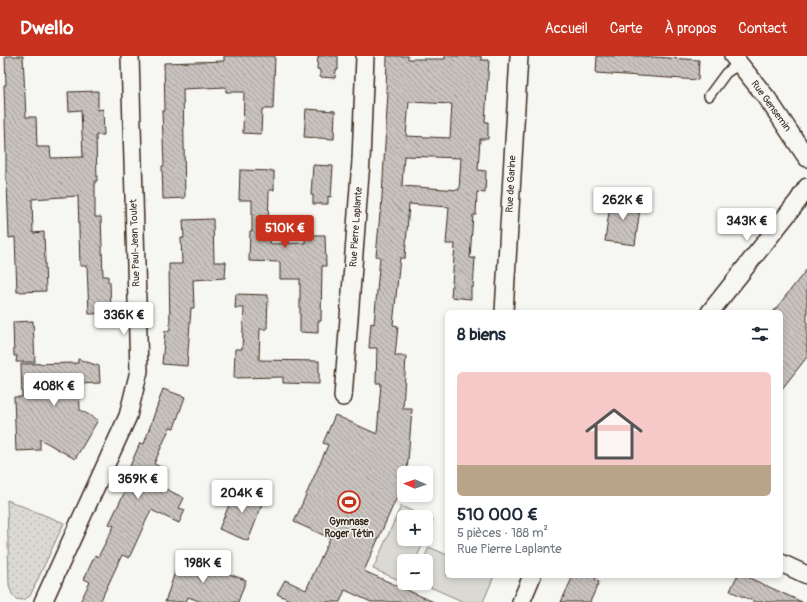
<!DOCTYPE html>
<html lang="fr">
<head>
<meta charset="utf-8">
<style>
  body { margin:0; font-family:Pangolin,sans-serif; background:#f2f2f3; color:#1f2937; height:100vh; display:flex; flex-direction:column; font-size:15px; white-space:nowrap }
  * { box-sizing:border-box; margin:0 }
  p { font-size:13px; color:#747a83 }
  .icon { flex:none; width:22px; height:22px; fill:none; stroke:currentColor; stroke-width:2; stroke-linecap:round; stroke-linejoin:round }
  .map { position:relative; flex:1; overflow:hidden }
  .sheet { position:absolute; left:445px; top:254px; width:338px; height:268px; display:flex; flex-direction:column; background:#fff; border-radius:6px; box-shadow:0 2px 6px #0003 }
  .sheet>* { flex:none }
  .needle { width:26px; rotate:272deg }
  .controls { position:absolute; left:397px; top:410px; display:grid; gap:8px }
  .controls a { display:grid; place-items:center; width:36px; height:36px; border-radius:6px; background:#fff; box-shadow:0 2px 6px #0003; font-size:20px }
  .price { position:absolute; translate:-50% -34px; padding:0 9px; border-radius:4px; background:#fff; color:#222; font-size:13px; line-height:26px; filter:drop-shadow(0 1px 2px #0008) }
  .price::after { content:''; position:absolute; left:50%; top:24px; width:12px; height:9px; margin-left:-6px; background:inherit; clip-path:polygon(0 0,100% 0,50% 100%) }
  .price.active { background:#c8321e; color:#fff }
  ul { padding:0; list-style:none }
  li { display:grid; align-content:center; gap:8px; height:212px; padding:0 12px }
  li+li { border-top:1px solid #e0e1e3 }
  li span { display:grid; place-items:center; height:124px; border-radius:6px; color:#555 }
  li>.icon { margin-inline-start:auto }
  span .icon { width:72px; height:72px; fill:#fffc; stroke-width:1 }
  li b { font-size:17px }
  h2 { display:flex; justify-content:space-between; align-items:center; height:48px; padding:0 12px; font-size:17px }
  header { display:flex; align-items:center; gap:24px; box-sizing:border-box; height:56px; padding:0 20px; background:#c8321e; color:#fff }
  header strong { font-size:19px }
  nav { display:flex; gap:22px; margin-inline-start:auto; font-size:14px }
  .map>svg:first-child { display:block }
</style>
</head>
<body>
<header>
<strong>Dwello</strong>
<nav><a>Accueil</a><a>Carte</a><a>À propos</a><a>Contact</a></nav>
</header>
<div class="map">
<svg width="807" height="546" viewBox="0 0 807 546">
  <defs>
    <pattern id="park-dots" width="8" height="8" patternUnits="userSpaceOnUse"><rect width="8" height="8" fill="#dad9d3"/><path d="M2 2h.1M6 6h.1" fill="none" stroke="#bcbab5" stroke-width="1.8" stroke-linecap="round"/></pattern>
    <pattern id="building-back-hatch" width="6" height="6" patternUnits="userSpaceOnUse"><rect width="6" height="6" fill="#c8c3be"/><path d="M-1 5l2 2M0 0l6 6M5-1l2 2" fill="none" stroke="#a49f9a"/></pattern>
  </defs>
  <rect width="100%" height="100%" fill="#f6f6f2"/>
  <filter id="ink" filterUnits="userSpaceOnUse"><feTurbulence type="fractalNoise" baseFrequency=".025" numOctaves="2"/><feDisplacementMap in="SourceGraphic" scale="8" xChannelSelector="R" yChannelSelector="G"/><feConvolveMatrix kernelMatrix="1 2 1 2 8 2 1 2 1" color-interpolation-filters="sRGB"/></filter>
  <g filter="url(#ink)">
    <path fill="url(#park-dots)" stroke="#8a8278" d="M 7,444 L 64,467 L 30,540 L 23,544 L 16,543 L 12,538 L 9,530 Z"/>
    <path fill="#dad9d3" stroke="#8a8278" d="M 401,450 L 425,461 L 404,461 L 404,483 L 425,483 L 415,505 L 404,505 L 404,526 L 373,513 Z
      M 426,461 L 433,464 L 426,480 Z
      M 429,491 L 447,499 L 447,520 L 494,520 L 483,546 L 464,546 L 421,527 L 426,527 L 426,505 L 423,505 Z"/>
    <path fill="url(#building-back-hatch)" stroke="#3b2a1e" fill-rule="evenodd" d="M 5,0 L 23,0 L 26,61 L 36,61 L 37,91 L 50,91 L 51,102 L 83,101 L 81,54 L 69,55 L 68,36 L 98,35 L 98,54 L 103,53 L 104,79 L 96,79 L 97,125 L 95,125 L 95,161 L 101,161 L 103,220 L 108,220 L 108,226 L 110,226 L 111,257 L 89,258 L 87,210 L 80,210 L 78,140 L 32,143 L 33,177 L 44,176 L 46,235 L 17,236 L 15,181 L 9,182 L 7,126 L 6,126 L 6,97 L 4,29 L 6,29 Z
      M 224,0 L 275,0 L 273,53 L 262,53 L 261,78 L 243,77 L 244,36 L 226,36 L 226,31 L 183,33 L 185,142 L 163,143 L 162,110 L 164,110 L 162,55 L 165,55 L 164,7 L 224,5 Z
      M 318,0 L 338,0 L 338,14 L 336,14 L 335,22 L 320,21 L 320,14 L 317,13 Z
      M 387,0 L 408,0 L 408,3 L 445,3 L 445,0 L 481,0 L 481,4 L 489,4 L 485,66 L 488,66 L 488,83 L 480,83 L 478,114 L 486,115 L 485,137 L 477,136 L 476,159 L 473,159 L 470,202 L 475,202 L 473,232 L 471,231 L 471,243 L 451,241 L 455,188 L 446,188 L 449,151 L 409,148 L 405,202 L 400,202 L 393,269 L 398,270 L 395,300 L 406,300 L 403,353 L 412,353 L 407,417 L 404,417 L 404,425 L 364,515 L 434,546 L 371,546 L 345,534 L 340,546 L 294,546 L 277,538 L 285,524 L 306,534 L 330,482 L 294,466 L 328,389 L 323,387 L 335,359 L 377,378 L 381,327 L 376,327 L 377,292 L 369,292 L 371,267 L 374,268 L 380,201 L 376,200 L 380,157 L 381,157 L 388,36 L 386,36 ZM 409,46 L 452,48 L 450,82 L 406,80 ZM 404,100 L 461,102 L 459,134 L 402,130 Z
      M 597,0 L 640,0 L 699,4 L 698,24 L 596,17 Z
      M 306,53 L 335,55 L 334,83 L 304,81 Z
      M 313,109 L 333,110 L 331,141 L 328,140 L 328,148 L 313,148 L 313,139 L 311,139 Z
      M 240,114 L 274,115 L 274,134 L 269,134 L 268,176 L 271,176 L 270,188 L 305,187 L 305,179 L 325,179 L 326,210 L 322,210 L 321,265 L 318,265 L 318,277 L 300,276 L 300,223 L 280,223 L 280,206 L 249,205 L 250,175 L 252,175 L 252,144 L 239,144 Z
      M 611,141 L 641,145 L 635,189 L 605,185 Z
      M 213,163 L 214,206 L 226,206 L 225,222 L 193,224 L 194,252 L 191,252 L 187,310 L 162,308 L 165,275 L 170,275 L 169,208 L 182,208 L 181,182 L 184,182 L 183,164 Z
      M 807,213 L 807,301 L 781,334 L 781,256 L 773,256 Z
      M 236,238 L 268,239 L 267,273 L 260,273 L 259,304 L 319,305 L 319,328 L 283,327 L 283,321 L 234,322 L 235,293 L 242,293 L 244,252 L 235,252 Z
      M 33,265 L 35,306 L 16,306 L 17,300 L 14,300 L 13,266 Z
      M 78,303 L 99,310 L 100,327 L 79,328 L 80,354 L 98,364 L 75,403 L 40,383 L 40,394 L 16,395 L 14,341 L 22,341 L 21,308 L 78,307 Z
      M 163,333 L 185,341 L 174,372 L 170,371 L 154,408 L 167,414 L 160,430 L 184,442 L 179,452 L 185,454 L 179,467 L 151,454 L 129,502 L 122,499 L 100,546 L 80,546 L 90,526 L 84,523 L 95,499 L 98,501 L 114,470 L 109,468 L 133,419 L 127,417 L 140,387 L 144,388 Z
      M 237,430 L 259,440 L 262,444 L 262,449 L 248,485 L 219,473 Z
      M 180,501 L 246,524 L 238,546 L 202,546 L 188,541 L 186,546 L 165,546 Z
      M 573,520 L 597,520 L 595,524 L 599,526 L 590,546 L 561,546 Z
      M 737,520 L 745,520 L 802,546 L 755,546 L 730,535 Z"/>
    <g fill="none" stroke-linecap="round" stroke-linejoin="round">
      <g stroke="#3b2a1e" stroke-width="12">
        <path id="lane" d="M 709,40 L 726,17 L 739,8"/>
      </g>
      <g stroke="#3b2a1e" stroke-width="20">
        <path id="street" d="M 733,0 L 767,42 L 807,102
          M 504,256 L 519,0
          M 710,256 L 798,145 L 807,131
          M 343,341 L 361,105 L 365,0
          M 781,507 L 807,519
          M 43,546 L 128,360 L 139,315 L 130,0
          M 521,546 L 532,520"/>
      </g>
      <use href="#lane" stroke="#f6f6f2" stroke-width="9"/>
      <use href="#street" stroke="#f6f6f2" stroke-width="17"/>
    </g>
  </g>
  <defs>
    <g id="stadium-ring" transform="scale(1.15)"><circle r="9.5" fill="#f6f6f2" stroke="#c8321e" stroke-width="1.5"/><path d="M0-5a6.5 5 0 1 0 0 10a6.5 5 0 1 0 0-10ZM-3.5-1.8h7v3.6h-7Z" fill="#c8321e"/></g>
  </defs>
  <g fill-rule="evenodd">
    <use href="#stadium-ring" x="349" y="446"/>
  </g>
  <g text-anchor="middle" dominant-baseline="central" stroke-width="3" stroke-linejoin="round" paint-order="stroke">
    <g font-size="10" fill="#3b2a1e" stroke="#f6f6f2">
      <text transform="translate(771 50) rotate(54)">Rue Gensemin</text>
      <text transform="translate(511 128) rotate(-87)">Rue de Garine</text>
      <text transform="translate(356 171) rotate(-86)">Rue Pierre Laplante</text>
      <text transform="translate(135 187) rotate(-92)">Rue Paul-Jean Toulet</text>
    </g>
    <g font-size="10" font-weight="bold" fill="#3b2a1e" stroke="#f6f6f2">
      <text x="349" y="466">Gymnase<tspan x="349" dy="12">Roger Tétin</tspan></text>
    </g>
  </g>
</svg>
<div class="controls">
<a><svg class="needle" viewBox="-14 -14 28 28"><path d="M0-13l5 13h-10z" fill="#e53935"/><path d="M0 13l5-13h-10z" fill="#747a83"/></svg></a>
<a>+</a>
<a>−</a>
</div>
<b class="price" style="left:623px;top:165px">262K €</b>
<b class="price" style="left:747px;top:186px">343K €</b>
<b class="price active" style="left:285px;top:193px">510K €</b>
<b class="price" style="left:124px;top:280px">336K €</b>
<b class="price" style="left:54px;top:351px">408K €</b>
<b class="price" style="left:138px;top:444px">369K €</b>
<b class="price" style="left:242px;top:458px">204K €</b>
<b class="price" style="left:203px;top:528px">198K €</b>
<section class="sheet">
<h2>8 biens<svg class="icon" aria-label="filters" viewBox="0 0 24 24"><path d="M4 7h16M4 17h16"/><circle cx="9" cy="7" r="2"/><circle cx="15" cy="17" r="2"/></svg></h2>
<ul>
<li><span style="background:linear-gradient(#f6c9c9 75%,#b9a48a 0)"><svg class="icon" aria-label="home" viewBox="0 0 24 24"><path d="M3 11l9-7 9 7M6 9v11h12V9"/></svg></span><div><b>510 000 €</b><p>5 pièces · 188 m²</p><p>Rue Pierre Laplante</p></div></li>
</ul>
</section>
</div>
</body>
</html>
